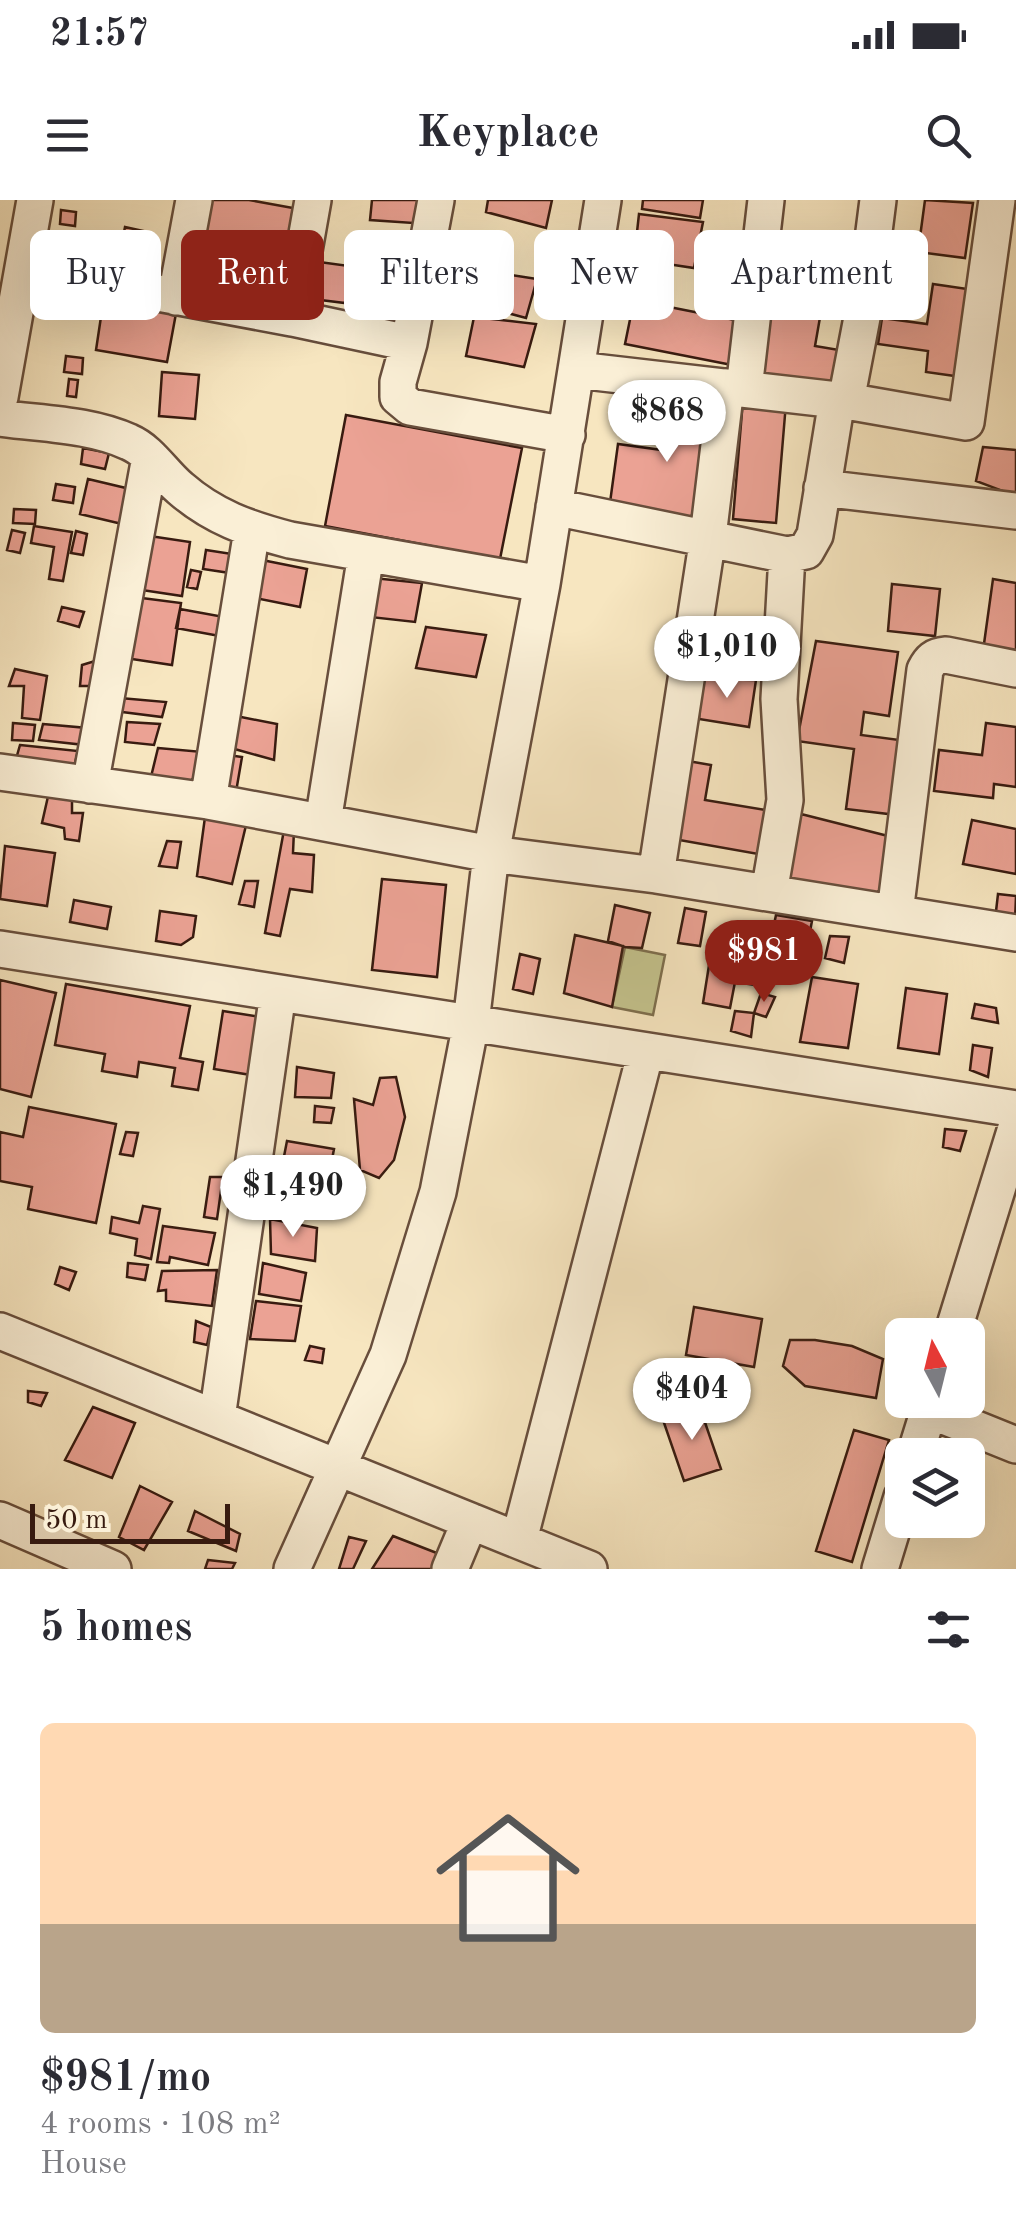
<!DOCTYPE html>
<html lang="en">
<head>
<meta charset="utf-8">
<style>
  body { margin:0; font-family:"Old Standard TT",serif; background:#f7f7f7; color:#2b2b33; height:100vh; display:flex; flex-direction:column; font-size:38px; white-space:nowrap }
  * { box-sizing:border-box; margin:0 }
  p { font-size:32px; color:#7c7c81 }
  .icon { flex:none; width:55px; height:55px; fill:none; stroke:currentColor; stroke-width:2; stroke-linecap:round; stroke-linejoin:round }
  .map { position:relative; height:1369px; overflow:hidden }
  .sheet { display:flex; flex-direction:column; background:#fff; flex:1 }
  .sheet>* { flex:none }
  .top-card { position:absolute; left:30px; top:30px; width:958px; height:90px; display:flex; gap:20px }
  .needle { width:65px; rotate:353deg }
  .buttons { position:absolute; left:885px; top:1118px; display:grid; gap:20px }
  .buttons a { display:grid; place-items:center; width:100px; height:100px; border-radius:15px; background:#fff; box-shadow:0 10px 40px #0002; font-size:50px }
  .scale { position:absolute; left:30px; bottom:25px; width:200px; box-sizing:border-box; padding-left:10px; border:5px solid #381b10; border-top:0; font-size:28px; line-height:35px; white-space:nowrap; color:#381b10; -webkit-text-stroke:8px #faefd6; paint-order:stroke }
  .price { position:absolute; translate:-50% -85px; padding:0 22px; border-radius:35px; background:#fff; color:#222; font-size:32px; line-height:65px; filter:drop-shadow(0 2px 5px #0008) }
  .price::after { content:''; position:absolute; left:50%; top:60px; width:30px; height:22px; margin-left:-15px; background:inherit; clip-path:polygon(0 0,100% 0,50% 100%) }
  .price.current { background:#8f2418; color:#fff }
  ul { padding:0; list-style:none }
  li { display:grid; align-content:center; gap:20px; height:530px; padding:0 40px }
  li+li { border-top:2px solid #e1e1e2 }
  li span { display:grid; place-items:center; height:310px; border-radius:15px; color:#555 }
  li>.icon { margin-inline-start:auto }
  span .icon { width:180px; height:180px; fill:#fffc; stroke-width:1 }
  li b { font-size:42px }
  h2 { display:flex; justify-content:space-between; align-items:center; height:120px; padding:0 40px; font-size:42px }
  .chip { padding:0 35px; border-radius:15px; background:#fff; box-shadow:0 10px 40px #0002; font-size:35px; line-height:90px }
  .chip.current { background:#8f2418; color:#fff }
  .status { display:flex; justify-content:space-between; align-items:center; height:70px; padding:0 50px; background:#fff; direction:ltr }
  .status svg { height:28px; fill:currentColor }
  header { display:flex; justify-content:space-between; align-items:center; height:130px; padding:0 40px; background:#fff; font-size:45px; font-weight:700 }
  .map>svg:first-child { display:block }
</style>
</head>
<body>
<div class="status"><b>21:57</b><svg viewBox="0 0 49 12"><path d="M0 12V9h3v3zM5 12V6h3v6zM10 12V3h3v9zM15 12V0h3v12zM26 1h20v11H26zM47 4h2v5h-2z"/></svg></div>
<header><svg class="icon" aria-label="menu" viewBox="0 0 24 24"><path d="M4 6h16M4 12h16M4 18h16"/></svg>Keyplace<svg class="icon" aria-label="search" viewBox="0 0 24 24"><circle cx="10" cy="10" r="6"/><path d="M15 15l6 6"/></svg></header>
<div class="map">
<svg width="1016" height="1369" viewBox="0 0 1016 1369">
  <rect width="100%" height="100%" fill="#f7e6c0"/>
  <filter id="stains"><feTurbulence type="fractalNoise" baseFrequency=".002" numOctaves="4"/><feColorMatrix values="0 0 0 0 .2 0 0 0 0 .09 0 0 0 0 .02 0 0 0 .5 -.17"/></filter>
  <radialGradient id="worn" r=".72"><stop offset=".6" stop-color="#630" stop-opacity="0"/><stop offset="1" stop-color="#630" stop-opacity=".3"/></radialGradient>
  <path fill="#c4c38d" stroke="#7e6f4e" stroke-width="2.5" d="M 625,747 L 665,755 L 653,815 L 612,807 Z"/>
  <path fill="#eba294" stroke="#381b10" stroke-width="2.5" d="M 203,0 L 249,0 L 293,8 L 286,55 L 252,50 L 233,70 L 249,85 L 192,77 Z
    M 372,0 L 418,0 L 413,23 L 370,20 Z
    M 488,0 L 552,0 L 546,28 L 486,12 Z
    M 643,0 L 703,0 L 700,18 L 642,9 Z
    M 925,0 L 973,3 L 965,58 L 918,52 Z
    M 61,10 L 76,12 L 75,26 L 60,24 Z
    M 639,14 L 703,22 L 694,68 L 634,59 Z
    M 125,27 L 143,31 L 139,46 L 122,42 Z
    M 55,40 L 72,43 L 68,64 L 51,60 Z
    M 772,60 L 824,60 L 819,98 L 771,87 Z
    M 312,61 L 349,66 L 345,103 L 304,98 Z
    M 362,63 L 405,67 L 403,92 L 385,93 L 382,105 L 354,102 Z
    M 480,70 L 537,79 L 526,118 L 474,104 Z
    M 933,84 L 981,91 L 969,178 L 926,172 L 928,151 L 878,144 L 882,118 L 927,124 Z
    M 104,97 L 177,108 L 167,162 L 96,150 Z
    M 768,97 L 822,106 L 815,146 L 839,150 L 833,187 L 755,175 Z
    M 634,100 L 740,121 L 732,165 L 625,144 Z
    M 474,117 L 536,124 L 524,167 L 466,156 Z
    M 66,156 L 83,158 L 82,174 L 64,172 Z
    M 162,172 L 199,175 L 195,219 L 159,216 Z
    M 69,179 L 78,180 L 76,197 L 67,196 Z
    M 670,193 L 714,198 L 698,322 L 609,310 L 618,244 L 662,250 Z
    M 743,200 L 786,203 L 776,323 L 733,319 Z
    M 346,215 L 522,248 L 500,359 L 325,326 Z
    M 983,247 L 1016,250 L 1016,296 L 976,281 Z
    M 83,248 L 109,253 L 105,269 L 81,264 Z
    M 88,279 L 130,289 L 122,324 L 80,314 Z
    M 56,284 L 75,287 L 73,303 L 53,300 Z
    M 14,309 L 36,310 L 35,324 L 13,323 Z
    M 34,326 L 72,332 L 63,381 L 49,379 L 54,347 L 31,343 Z
    M 12,330 L 25,333 L 20,353 L 7,350 Z
    M 76,331 L 87,334 L 83,355 L 71,353 Z
    M 143,335 L 190,342 L 182,396 L 135,389 Z
    M 206,350 L 232,354 L 230,373 L 203,369 Z
    M 262,360 L 307,369 L 300,407 L 255,398 Z
    M 191,370 L 201,372 L 197,389 L 187,387 Z
    M 373,378 L 422,383 L 415,422 L 370,417 Z
    M 993,379 L 1016,383 L 1016,455 L 983,451 Z
    M 892,384 L 940,389 L 935,436 L 888,431 Z
    M 134,397 L 181,403 L 172,465 L 125,458 Z
    M 62,407 L 84,412 L 79,427 L 58,421 Z
    M 180,409 L 224,417 L 225,437 L 176,428 Z
    M 426,427 L 486,435 L 476,477 L 416,468 Z
    M 711,432 L 726,433 L 723,455 L 707,457 Z
    M 816,441 L 898,452 L 889,516 L 864,512 L 861,535 L 907,541 L 897,615 L 846,609 L 854,549 L 797,541 Z
    M 95,461 L 92,486 L 80,486 L 82,465 Z
    M 15,469 L 47,476 L 40,520 L 22,518 L 24,486 L 9,486 Z
    M 701,479 L 756,480 L 749,527 L 699,519 Z
    M 120,498 L 166,502 L 162,517 L 114,511 Z
    M 236,516 L 277,524 L 274,560 L 231,548 Z
    M 127,522 L 160,524 L 154,545 L 125,542 Z
    M 13,523 L 35,525 L 33,541 L 12,540 Z
    M 986,523 L 1016,527 L 1016,587 L 994,584 L 993,598 L 934,591 L 939,550 L 982,555 Z
    M 43,524 L 87,528 L 85,545 L 39,540 Z
    M 20,545 L 78,551 L 73,571 L 14,566 Z
    M 158,548 L 203,552 L 194,585 L 150,581 Z
    M 228,555 L 242,557 L 236,592 L 219,591 Z
    M 682,560 L 711,565 L 705,600 L 772,611 L 764,655 L 668,638 Z
    M 49,592 L 72,593 L 72,613 L 83,613 L 79,641 L 65,639 L 64,628 L 42,623 Z
    M 801,614 L 892,637 L 885,701 L 785,688 Z
    M 205,617 L 247,621 L 232,684 L 197,676 Z
    M 972,620 L 1016,629 L 1016,674 L 963,664 Z
    M 284,630 L 294,630 L 293,653 L 314,655 L 312,692 L 290,689 L 280,736 L 265,733 Z
    M 167,641 L 181,642 L 177,668 L 159,666 Z
    M 5,646 L 55,653 L 47,706 L 0,699 Z
    M 382,679 L 446,685 L 437,777 L 372,770 Z
    M 245,681 L 258,681 L 254,707 L 239,704 Z
    M 998,694 L 1016,696 L 1015,722 L 995,720 Z
    M 74,700 L 111,707 L 107,729 L 70,722 Z
    M 615,705 L 650,713 L 642,748 L 625,747 L 608,741 Z
    M 685,708 L 706,712 L 700,746 L 678,743 Z
    M 160,711 L 196,716 L 193,737 L 181,745 L 156,741 Z
    M 776,715 L 812,721 L 801,777 L 765,768 Z
    M 575,735 L 623,746 L 612,807 L 564,793 Z
    M 830,736 L 849,737 L 844,763 L 825,758 Z
    M 520,754 L 540,759 L 533,794 L 513,789 Z
    M 710,759 L 759,767 L 756,785 L 735,782 L 730,808 L 703,803 Z
    M 812,777 L 858,784 L 848,848 L 800,842 Z
    M 0,780 L 56,793 L 31,897 L 0,889 Z
    M 66,784 L 190,806 L 180,858 L 203,862 L 198,890 L 172,886 L 175,868 L 139,862 L 137,877 L 102,871 L 105,854 L 55,845 Z
    M 906,788 L 947,794 L 939,854 L 898,848 Z
    M 761,793 L 775,797 L 766,817 L 754,813 Z
    M 975,804 L 996,808 L 998,823 L 972,818 Z
    M 223,811 L 261,817 L 251,875 L 214,869 Z
    M 735,811 L 754,813 L 751,837 L 731,831 Z
    M 973,845 L 992,848 L 988,877 L 970,870 Z
    M 297,867 L 334,873 L 331,898 L 295,897 Z
    M 396,877 L 405,917 L 394,960 L 379,978 L 360,970 L 354,899 L 373,905 L 380,878 Z
    M 315,906 L 334,908 L 331,923 L 314,922 Z
    M 29,907 L 116,924 L 96,1023 L 28,1009 L 32,987 L 0,981 L 0,932 L 23,937 Z
    M 945,929 L 966,931 L 960,951 L 943,947 Z
    M 126,932 L 138,933 L 133,956 L 120,954 Z
    M 287,941 L 334,949 L 327,986 L 280,977 Z
    M 210,977 L 223,977 L 217,1019 L 204,1017 Z
    M 143,1006 L 160,1009 L 151,1059 L 135,1055 L 137,1039 L 110,1033 L 112,1017 L 139,1023 Z
    M 270,1019 L 317,1028 L 315,1061 L 271,1054 Z
    M 163,1026 L 215,1033 L 208,1065 L 170,1057 L 169,1063 L 157,1062 Z
    M 128,1063 L 148,1065 L 145,1080 L 127,1077 Z
    M 263,1063 L 306,1073 L 301,1101 L 259,1094 Z
    M 60,1067 L 76,1072 L 69,1090 L 55,1084 Z
    M 217,1070 L 212,1106 L 166,1101 L 166,1090 L 158,1091 L 162,1071 Z
    M 256,1101 L 301,1106 L 295,1141 L 250,1139 Z
    M 694,1107 L 762,1119 L 754,1167 L 686,1155 Z
    M 196,1121 L 211,1127 L 207,1145 L 194,1142 Z
    M 790,1140 L 815,1140 L 852,1146 L 883,1159 L 876,1198 L 805,1186 L 783,1166 Z
    M 310,1146 L 324,1149 L 322,1163 L 305,1160 Z
    M 28,1191 L 47,1193 L 41,1206 L 28,1202 Z
    M 699,1205 L 721,1269 L 684,1281 L 662,1217 Z
    M 93,1207 L 135,1223 L 112,1278 L 65,1260 Z
    M 854,1230 L 889,1240 L 852,1362 L 816,1351 Z
    M 140,1286 L 172,1302 L 144,1350 L 119,1337 Z
    M 195,1311 L 240,1334 L 236,1351 L 188,1331 Z
    M 393,1336 L 447,1357 L 441,1369 L 372,1369 Z
    M 349,1337 L 366,1341 L 353,1369 L 339,1369 Z
    M 208,1360 L 235,1363 L 232,1369 L 205,1369 Z"/>
  <g fill="none" stroke-linecap="round" stroke-linejoin="round">
    <g stroke="#684e3c" stroke-width="40">
      <path id="minor" d="M 313,0 L 292,118 L 409,143 L 398,182 L 398,197 L 410,207 L 567,235
        M 24,68 L 292,118
        M 176,97 L 194,0
        M 409,143 L 436,0
        M 577,170 L 846,201 L 966,222 L 997,0
        M 744,189 L 766,0
        M 0,197 L 35,0
        M 846,201 L 865,102 L 878,0
        M 0,218 C 42,224 90,224 129,242 C 150,251 163,274 180,288 C 213,317 248,329 290,340 L 542,384
        M 822,288 L 1016,311
        M 554,307 L 787,355 L 806,351 L 815,335 L 837,200
        M 0,572 L 208,601 L 491,654 L 656,675 L 1016,733
        M 90,585 L 150,257
        M 208,601 L 252,330
        M 323,622 L 366,354
        M 656,675 L 708,337 L 726,187
        M 769,693 L 785,600 L 779,499 L 787,355
        M 895,713 L 925,470 C 930,460 934,456 946,455 L 1016,469
        M 0,749 L 1016,909
        M 0,1131 L 589,1369
        M 952,1135 L 1016,928
        M 929,1210 L 1016,1245
        M 217,1218 L 278,793
        M 915,1255 L 932,1200
        M 0,1320 L 113,1369
        M 519,1340 L 646,851
        M 292,1369 L 388,1155 L 438,992 L 471,823 L 491,654 L 542,384 L 603,0
        M 450,1369 L 470,1321
        M 880,1369 L 902,1297"/>
    </g>
    <use href="#minor" stroke="#faefd6" stroke-width="35"/>
  </g>
  <rect width="100%" height="100%" filter="url(#stains)"/>
  <rect width="100%" height="100%" fill="url(#worn)"/>
</svg>
<div class="buttons">
<a><svg class="needle" viewBox="-14 -14 28 28"><path d="M0-13l5 13h-10z" fill="#e53935"/><path d="M0 13l5-13h-10z" fill="#7c7c81"/></svg></a>
<a><svg class="icon" aria-label="layers" viewBox="0 0 24 24"><path d="M12 4l9 5-9 5-9-5zM3 14l9 5 9-5"/></svg></a>
</div>
<div class="scale">50 m</div>
<b class="price" style="left:667px;top:265px">$868</b>
<b class="price" style="left:727px;top:501px">$1,010</b>
<b class="price current" style="left:764px;top:805px">$981</b>
<b class="price" style="left:293px;top:1040px">$1,490</b>
<b class="price" style="left:692px;top:1243px">$404</b>
<div class="top-card">
<a class="chip">Buy</a>
<a class="chip current">Rent</a>
<a class="chip">Filters</a>
<a class="chip">New</a>
<a class="chip">Apartment</a>
</div>
</div>
<section class="sheet">
<h2>5 homes<svg class="icon" aria-label="filters" viewBox="0 0 24 24"><path d="M4 7h16M4 17h16"/><circle cx="9" cy="7" r="2"/><circle cx="15" cy="17" r="2"/></svg></h2>
<ul>
<li><span style="background:linear-gradient(#ffd9b3 65%,#b9a48a 0)"><svg class="icon" aria-label="home" viewBox="0 0 24 24"><path d="M3 11l9-7 9 7M6 9v11h12V9"/></svg></span><div><b>$981/mo</b><p>4 rooms · 108 m²</p><p>House</p></div></li>
</ul>
</section>
</body>
</html>
